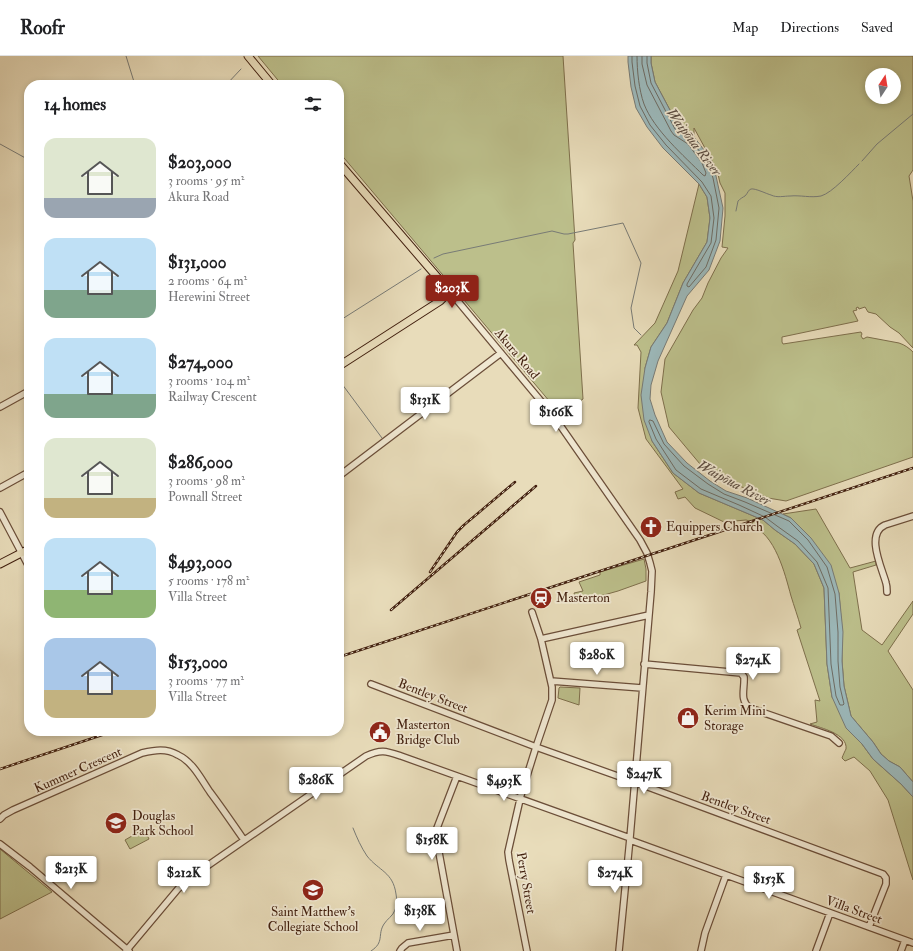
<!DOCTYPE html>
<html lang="en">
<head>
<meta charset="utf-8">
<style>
  body { margin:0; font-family:"IM FELL Double Pica",serif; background:#f2f2f2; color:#202124; height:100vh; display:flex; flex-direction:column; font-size:15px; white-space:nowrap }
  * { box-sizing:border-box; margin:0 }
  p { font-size:13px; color:#757577 }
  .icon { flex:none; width:22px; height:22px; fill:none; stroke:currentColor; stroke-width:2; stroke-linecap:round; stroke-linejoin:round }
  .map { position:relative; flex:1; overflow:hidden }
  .side { position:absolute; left:24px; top:24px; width:320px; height:656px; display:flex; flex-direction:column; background:#fff; border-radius:16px; box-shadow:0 2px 6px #0003 }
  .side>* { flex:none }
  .needle { width:26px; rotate:12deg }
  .tools { position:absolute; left:865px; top:12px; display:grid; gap:8px }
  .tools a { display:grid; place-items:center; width:36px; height:36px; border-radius:50%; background:#fff; box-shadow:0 2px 6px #0003; font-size:20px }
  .price { position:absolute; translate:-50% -34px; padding:0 9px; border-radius:4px; background:#fff; color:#222; font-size:13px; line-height:26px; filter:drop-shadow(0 1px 2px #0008) }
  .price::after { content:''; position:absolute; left:50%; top:24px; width:12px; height:9px; margin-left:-6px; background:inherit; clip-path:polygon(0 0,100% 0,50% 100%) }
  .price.active { background:#8f2418; color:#fff }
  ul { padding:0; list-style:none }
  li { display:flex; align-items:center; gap:12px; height:100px; padding:0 20px }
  li span { display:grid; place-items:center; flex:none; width:112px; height:80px; border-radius:12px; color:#555 }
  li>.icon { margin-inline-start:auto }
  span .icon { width:48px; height:48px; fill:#fffc; stroke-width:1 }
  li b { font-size:17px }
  h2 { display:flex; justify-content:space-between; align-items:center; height:48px; padding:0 20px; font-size:17px }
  header { display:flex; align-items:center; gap:24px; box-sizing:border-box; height:56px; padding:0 20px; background:#fff; border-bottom:1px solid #e0e0e0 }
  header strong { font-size:19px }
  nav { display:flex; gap:22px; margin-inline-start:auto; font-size:14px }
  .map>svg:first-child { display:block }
</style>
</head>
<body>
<header>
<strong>Roofr</strong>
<nav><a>Map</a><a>Directions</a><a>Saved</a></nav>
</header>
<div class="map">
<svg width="913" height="895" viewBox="0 0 913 895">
  <rect width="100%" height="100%" fill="#e8dcba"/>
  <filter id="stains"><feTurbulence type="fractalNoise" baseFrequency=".005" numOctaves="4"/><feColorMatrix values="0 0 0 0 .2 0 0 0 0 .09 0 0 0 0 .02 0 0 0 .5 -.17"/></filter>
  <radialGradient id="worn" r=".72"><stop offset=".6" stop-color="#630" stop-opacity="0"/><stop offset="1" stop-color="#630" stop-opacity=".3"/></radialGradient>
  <path fill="#bcbf8b" stroke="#7e6f4c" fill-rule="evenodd" d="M 258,0 L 563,0 L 575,184 L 573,187 L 583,343 L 561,359 L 339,96 L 339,29 L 282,29 Z
    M 651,0 L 913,0 L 913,114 L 909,120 L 913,145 L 913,292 L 899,277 L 890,271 L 876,258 L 868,256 L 865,251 L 859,253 L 858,251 L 856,252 L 857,254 L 853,255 L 858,265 L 782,281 L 782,286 L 783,288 L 861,276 L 862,278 L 861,280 L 863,283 L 867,281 L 899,287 C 905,289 909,292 913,296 L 913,401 L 786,445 L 768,442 L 718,421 L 700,408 L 669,371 L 661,336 L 665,303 L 693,254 L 702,242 L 708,227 L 721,202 L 728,192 L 722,191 L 725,160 L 725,137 L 720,127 L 717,114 L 694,72 L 694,81 L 679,71 L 655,26 L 651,7 ZM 872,19 L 894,19 L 894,41 L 872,41 Z
    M 699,128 L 707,141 L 710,162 L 707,186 L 683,227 L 667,267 L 651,291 L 645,312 L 652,385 L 673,417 L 699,437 L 763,464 L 775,474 L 795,488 L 814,508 L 824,532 L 827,608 L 832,641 L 862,688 L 873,703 L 901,728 L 913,741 L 913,824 L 888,744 L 870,715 L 854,701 L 845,705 L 842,702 C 843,699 845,695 846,693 C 848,678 821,672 810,668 L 817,666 L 815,644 L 820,645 L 797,574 L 801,572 C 798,561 794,550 791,540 C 785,518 775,477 751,470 L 753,466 L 746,464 L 724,466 L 695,452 L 685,441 L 678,443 L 675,436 L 683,433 L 646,383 L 638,352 L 641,296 L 637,289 L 634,289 L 655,267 L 678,215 Z
    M 816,453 L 850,512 L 876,505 L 876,509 L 853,516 L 862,574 L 882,589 L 913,545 L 913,558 L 888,595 L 913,634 L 913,726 L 900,711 L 889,705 L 881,698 L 873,686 L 851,660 L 844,630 L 842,605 L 842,576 L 839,537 L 791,462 L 783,458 Z
    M 644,503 L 646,513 L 646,525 L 618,535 L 579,546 L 577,546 L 574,537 L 583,535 L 579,526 L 600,519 L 600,516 Z
    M 560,631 L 580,632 L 579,649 L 558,642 L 559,632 Z
    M 144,773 L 149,783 L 130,793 L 125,784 Z
    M 0,793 L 52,836 L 0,863 Z"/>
  <path fill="#9cb9bb" stroke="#787b76" d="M 628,0 L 651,0 L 651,7 L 655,26 L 679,71 L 694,81 L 711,103 L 716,120 L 723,152 L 720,185 L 709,214 L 687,240 L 658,305 L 651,329 L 650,343 L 655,359 L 667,386 L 687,407 L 710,425 L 726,435 L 747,442 L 791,462 L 811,482 L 831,509 L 839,537 L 843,576 L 842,605 L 844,630 L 851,660 L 873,686 L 881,698 L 889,705 L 900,711 L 913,726 L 913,741 L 901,728 L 873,703 L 862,688 L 846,672 L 832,641 L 827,608 L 824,532 L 814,508 L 795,488 L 775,474 L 763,464 L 699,437 L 673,417 L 652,385 L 644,364 L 641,339 L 645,312 L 651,291 L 667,267 L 683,227 L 707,186 L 710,162 L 707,141 L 699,128 L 663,92 L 647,71 L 636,52 L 631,31 L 628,6 Z"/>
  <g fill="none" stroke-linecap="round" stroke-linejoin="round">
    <path stroke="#6e6c64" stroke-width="1" d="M 632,0 L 632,6 L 635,30 L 640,50 L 650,69 L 666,89 L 702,126 L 711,140 L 714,162 L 711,187 L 687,228 L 687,230 L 689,231 L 706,211 L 716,184 L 719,152 L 713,122 L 707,105 L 691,84 L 675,73 L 651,27 L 647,7 L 647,0
      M 637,0 C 637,15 639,34 644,48 C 654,74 684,100 703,119 L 705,120 L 706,117 L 702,107 L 688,88 L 674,79 L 671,75 L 647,29 L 642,8 L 642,0
      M 650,364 L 653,365 L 664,388 L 684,410 L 708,428 L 724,438 L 745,446 L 789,465 L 808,484 L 827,511 L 835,538 L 838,576 L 838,605 L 840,631 L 844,648 L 843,649 L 840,649 L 836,640 L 831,608 L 828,532 L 817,506 L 798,485 L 777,470 L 765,461 L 739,449 L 701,433 L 676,414 L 656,383 L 649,366 Z"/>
    <path stroke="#787b76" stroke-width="1" d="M 126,0 L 135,29
      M 226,29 L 241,13
      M 0,88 L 29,104
      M 862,105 L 877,88 L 913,58
      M 736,155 C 737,152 737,148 738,145 C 740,143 743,141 745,140 C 748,137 748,134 751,133 C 755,132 767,138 771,139 C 777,142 784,140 790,140 C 801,139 810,142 821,140 C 832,137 851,116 859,108
      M 434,202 L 443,198 L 552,175 L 564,178 L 568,178 L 623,167 L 641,207 L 631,252 L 634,272 L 641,279
      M 339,265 L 421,213
      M 339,324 L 382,382
      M 353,772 C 357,782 361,791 367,800 C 379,815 393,816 396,838 C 397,843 397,849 395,854 C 393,860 387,863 384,868 C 377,879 385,886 371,895"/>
    <g stroke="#6b4e39" stroke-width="8">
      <path id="minor" d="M 446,238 L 456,243 L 555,362 L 640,484 L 647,497 L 650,507 L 652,515 L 651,536 L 630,782 L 619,895
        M 0,351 L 29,335
        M 339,420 L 501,297
        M 0,432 L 29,416
        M 0,456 L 29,511
        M 887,536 C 887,533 887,530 886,527 C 882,512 865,478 885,469 L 913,460
        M 541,583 L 649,559
        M 644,608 L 741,617 L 744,621 C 745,633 739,644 750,652 L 831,680 L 839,687
        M 551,625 L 642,632
        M 371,628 L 536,691 L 640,728 L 883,818 L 886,822 L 886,828 L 869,871
        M 0,763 L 4,759 L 13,754 L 142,697 C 155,694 166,692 178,699 C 193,706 201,723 210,736 C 222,752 233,768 244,784
        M 630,784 L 913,887
        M 0,788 L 30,811 L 129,895
        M 126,895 L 178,833 L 187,824 L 366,700 C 381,693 386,695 401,700 L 630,782
        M 400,895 L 402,892 L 408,887 L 454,879
        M 457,895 L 436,780 L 437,772 L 457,720
        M 527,895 L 509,804 L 508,796 L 521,739 L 536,691 L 552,644 L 552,631 L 541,583 L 532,556
        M 701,895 L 705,877 L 726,819
        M 816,895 L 830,857
        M 901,895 L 905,884"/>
    </g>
    <g stroke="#411f0e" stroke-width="9">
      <path id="major" d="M 248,0 L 272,29
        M 339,107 L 444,229 L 447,235 L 445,240 L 440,245 L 339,310
        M 0,508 L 29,493"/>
    </g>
    <use href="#minor" stroke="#f0e8d2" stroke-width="5.5"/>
    <use href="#major" stroke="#e8dcba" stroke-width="7"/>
    <g stroke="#411f0e" stroke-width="2.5">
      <path id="rail" d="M 430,516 L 457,476 L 464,469 L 515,426
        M 391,554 L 536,430
        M 339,601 L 913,412
        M 0,713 L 114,675"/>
    </g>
    <use href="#rail" stroke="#f0e8d2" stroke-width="1" stroke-dasharray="3" stroke-linecap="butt"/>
  </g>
  <defs>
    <g id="church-disc" transform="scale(1.15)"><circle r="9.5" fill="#8f2418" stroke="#f0e8d2"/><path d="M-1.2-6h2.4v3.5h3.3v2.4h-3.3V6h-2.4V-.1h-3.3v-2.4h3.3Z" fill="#fff"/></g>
    <g id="station-disc" transform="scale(1.15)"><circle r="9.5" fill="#8f2418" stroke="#f0e8d2"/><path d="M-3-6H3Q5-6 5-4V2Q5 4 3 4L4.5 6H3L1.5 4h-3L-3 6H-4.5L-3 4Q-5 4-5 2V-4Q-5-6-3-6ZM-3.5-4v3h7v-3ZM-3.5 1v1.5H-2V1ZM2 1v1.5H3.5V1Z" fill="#fff"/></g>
    <g id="shop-disc" transform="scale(1.15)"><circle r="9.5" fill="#8f2418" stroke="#f0e8d2"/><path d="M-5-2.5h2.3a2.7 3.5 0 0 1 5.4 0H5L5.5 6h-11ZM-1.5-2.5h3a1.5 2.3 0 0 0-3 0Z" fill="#fff"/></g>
    <g id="civic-disc" transform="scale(1.15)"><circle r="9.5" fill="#8f2418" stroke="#f0e8d2"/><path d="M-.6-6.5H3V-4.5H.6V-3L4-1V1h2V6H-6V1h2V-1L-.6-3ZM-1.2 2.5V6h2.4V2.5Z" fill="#fff"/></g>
    <g id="school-disc" transform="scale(1.15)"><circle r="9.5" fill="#8f2418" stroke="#f0e8d2"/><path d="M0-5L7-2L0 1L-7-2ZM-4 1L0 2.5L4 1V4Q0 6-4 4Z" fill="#fff"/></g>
  </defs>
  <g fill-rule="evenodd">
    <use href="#church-disc" x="651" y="471"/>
    <use href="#station-disc" x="541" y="542"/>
    <use href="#shop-disc" x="688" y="662"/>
    <use href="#civic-disc" x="380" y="676"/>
    <use href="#school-disc" x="116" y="767"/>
    <use href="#school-disc" x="313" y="834"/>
  </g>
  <g text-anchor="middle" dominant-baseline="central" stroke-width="3.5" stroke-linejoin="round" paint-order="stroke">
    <g font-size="13" fill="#411f0e" stroke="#f0e8d2">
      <text transform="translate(517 298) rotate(50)">Akura Road</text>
      <text transform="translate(433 640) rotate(21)">Bentley Street</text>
      <text transform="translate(78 714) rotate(-24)">Kummer Crescent</text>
      <text transform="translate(736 752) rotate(20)">Bentley Street</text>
      <text transform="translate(526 827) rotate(80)">Perry Street</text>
      <text transform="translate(854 854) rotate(20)">Villa Street</text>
    </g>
    <g font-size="13" fill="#411f0e" stroke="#f0e8d2" text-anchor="start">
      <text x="666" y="471">Equippers Church</text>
      <text x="556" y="542">Masterton</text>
      <text x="704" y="655">Kerim Mini<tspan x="704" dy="15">Storage</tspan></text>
      <text x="396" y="669">Masterton<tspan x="396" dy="15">Bridge Club</tspan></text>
      <text x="132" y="760">Douglas<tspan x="132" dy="15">Park School</tspan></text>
      <text x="313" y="856" text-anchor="middle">Saint Matthew's<tspan x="313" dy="15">Collegiate School</tspan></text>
    </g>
    <g font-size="14" font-style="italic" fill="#5c4d42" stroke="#f0e8d2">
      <text transform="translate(694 86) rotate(53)">Waipōua River</text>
      <text transform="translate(734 427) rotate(28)">Waipōua River</text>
    </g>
  </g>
  <rect width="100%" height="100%" filter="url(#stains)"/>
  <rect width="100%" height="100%" fill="url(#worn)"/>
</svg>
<div class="tools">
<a><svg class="needle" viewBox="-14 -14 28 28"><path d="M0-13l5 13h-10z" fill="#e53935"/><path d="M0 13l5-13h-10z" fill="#757577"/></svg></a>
</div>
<b class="price active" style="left:452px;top:253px">$203K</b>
<b class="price" style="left:425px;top:365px">$131K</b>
<b class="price" style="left:556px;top:377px">$166K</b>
<b class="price" style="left:597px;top:620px">$280K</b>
<b class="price" style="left:753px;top:625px">$274K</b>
<b class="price" style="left:644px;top:739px">$247K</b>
<b class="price" style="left:316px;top:745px">$286K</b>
<b class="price" style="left:504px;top:746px">$493K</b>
<b class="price" style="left:432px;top:805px">$158K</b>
<b class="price" style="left:71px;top:834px">$213K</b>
<b class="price" style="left:184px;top:838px">$212K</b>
<b class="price" style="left:615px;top:838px">$274K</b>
<b class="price" style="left:769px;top:844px">$153K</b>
<b class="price" style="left:420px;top:876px">$138K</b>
<section class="side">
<h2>14 homes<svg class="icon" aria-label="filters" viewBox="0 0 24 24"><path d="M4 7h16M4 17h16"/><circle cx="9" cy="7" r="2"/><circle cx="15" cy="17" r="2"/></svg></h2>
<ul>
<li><span style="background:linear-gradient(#dfe7d0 75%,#9aa5b1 0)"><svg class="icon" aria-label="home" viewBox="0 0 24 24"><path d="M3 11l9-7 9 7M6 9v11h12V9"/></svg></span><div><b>$203,000</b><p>3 rooms · 95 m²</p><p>Akura Road</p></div></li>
<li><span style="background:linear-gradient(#bfe0f5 65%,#7fa58c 0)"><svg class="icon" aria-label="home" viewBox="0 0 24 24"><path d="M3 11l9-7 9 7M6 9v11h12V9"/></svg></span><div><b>$131,000</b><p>2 rooms · 64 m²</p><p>Herewini Street</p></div></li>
<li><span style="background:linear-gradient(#bfe0f5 70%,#7fa58c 0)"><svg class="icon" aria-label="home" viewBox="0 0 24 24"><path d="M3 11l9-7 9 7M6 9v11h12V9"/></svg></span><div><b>$274,000</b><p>3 rooms · 104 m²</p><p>Railway Crescent</p></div></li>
<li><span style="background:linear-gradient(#dfe7d0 75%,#c2b280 0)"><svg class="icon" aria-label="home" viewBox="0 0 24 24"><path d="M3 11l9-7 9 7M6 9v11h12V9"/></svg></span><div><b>$286,000</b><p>3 rooms · 98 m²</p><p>Pownall Street</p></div></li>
<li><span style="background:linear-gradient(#bfe0f5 65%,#8fb573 0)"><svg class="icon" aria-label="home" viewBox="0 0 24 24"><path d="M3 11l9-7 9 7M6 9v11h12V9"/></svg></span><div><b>$493,000</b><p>5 rooms · 178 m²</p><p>Villa Street</p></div></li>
<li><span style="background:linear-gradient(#a9c7e8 65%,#c2b280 0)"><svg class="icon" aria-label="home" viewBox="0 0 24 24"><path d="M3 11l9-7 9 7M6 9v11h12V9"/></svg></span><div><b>$153,000</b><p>3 rooms · 77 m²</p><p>Villa Street</p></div></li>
</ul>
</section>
</div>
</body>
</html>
